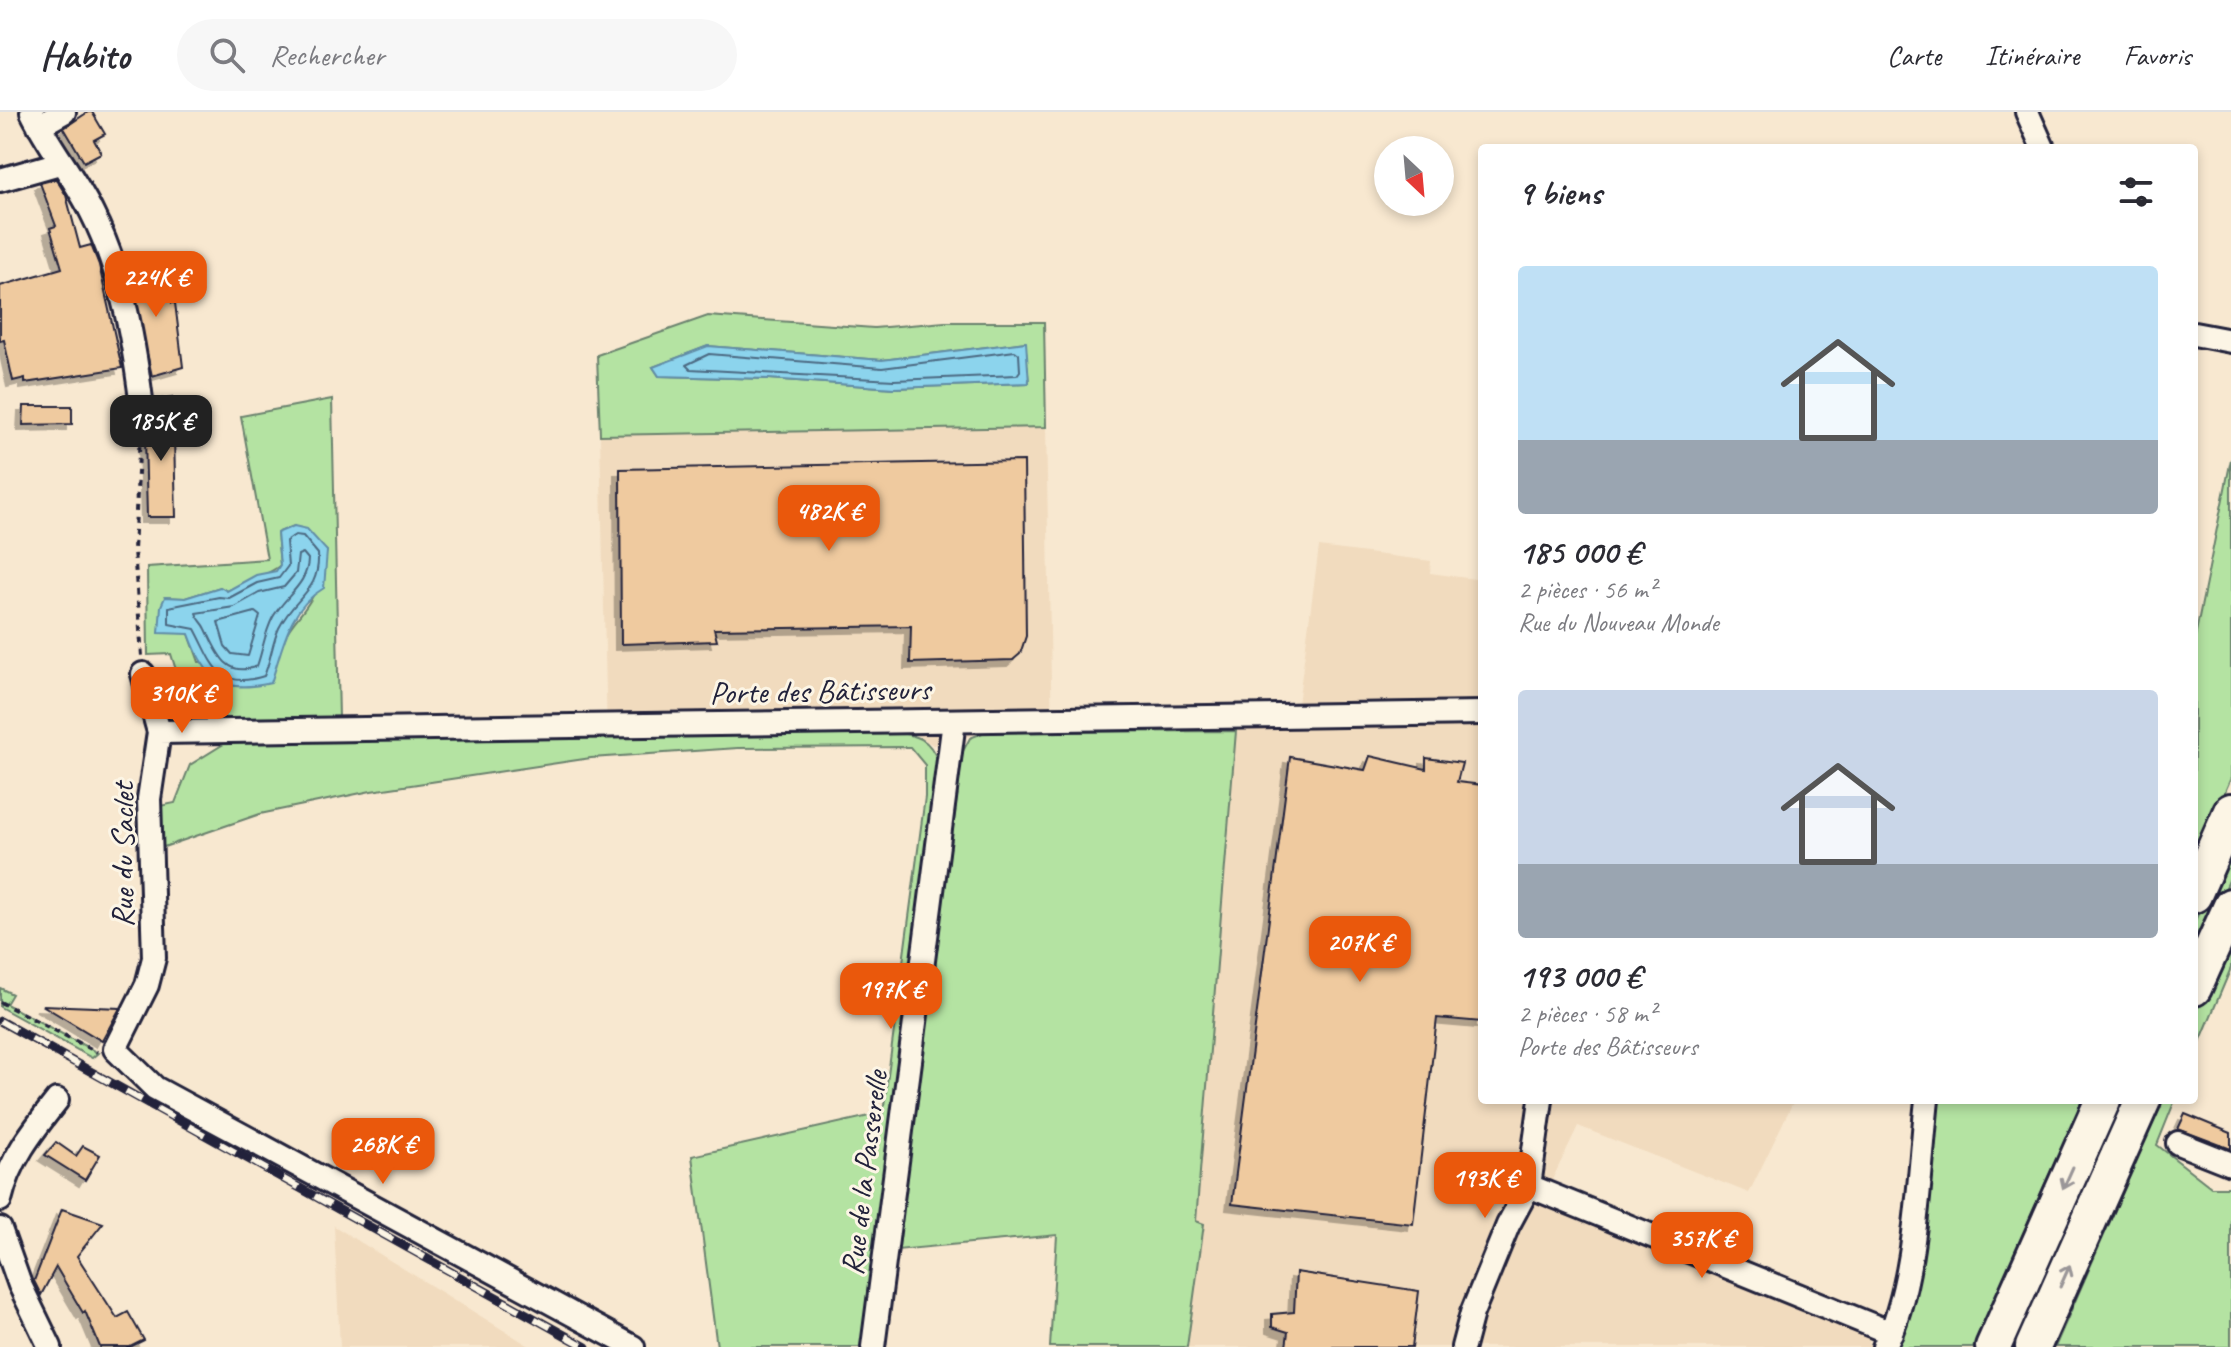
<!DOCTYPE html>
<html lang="fr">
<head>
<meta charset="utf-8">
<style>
  body { margin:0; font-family:Caveat,sans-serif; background:#f7f7f7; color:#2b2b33; height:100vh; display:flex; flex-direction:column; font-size:30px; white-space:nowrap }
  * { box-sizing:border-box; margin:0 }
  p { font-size:26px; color:#7c7c81 }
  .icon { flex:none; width:44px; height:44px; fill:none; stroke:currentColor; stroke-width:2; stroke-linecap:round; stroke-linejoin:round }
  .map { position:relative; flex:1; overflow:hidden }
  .details { position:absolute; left:1478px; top:32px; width:720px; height:960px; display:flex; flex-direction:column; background:#fff; border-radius:8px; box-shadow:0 4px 12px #0003 }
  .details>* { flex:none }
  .needle { width:52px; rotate:154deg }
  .buttons { position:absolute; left:1374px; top:24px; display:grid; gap:16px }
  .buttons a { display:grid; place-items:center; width:80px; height:80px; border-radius:50%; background:#fff; box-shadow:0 4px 12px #0003; font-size:40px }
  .price { position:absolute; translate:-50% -68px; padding:0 18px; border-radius:16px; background:#ea580c; color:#fff; font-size:26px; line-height:52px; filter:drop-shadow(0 2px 4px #0008) }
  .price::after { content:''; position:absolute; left:50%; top:48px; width:24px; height:18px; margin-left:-12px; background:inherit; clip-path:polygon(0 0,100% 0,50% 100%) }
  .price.selected { background:#222; color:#fff }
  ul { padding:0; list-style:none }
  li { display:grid; align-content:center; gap:16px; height:424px; padding:0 40px }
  li span { display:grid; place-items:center; height:248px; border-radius:8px; color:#555 }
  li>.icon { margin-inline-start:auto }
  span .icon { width:144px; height:144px; fill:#fffc; stroke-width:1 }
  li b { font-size:34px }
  h2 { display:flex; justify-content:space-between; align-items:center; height:96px; padding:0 40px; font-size:34px }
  header { display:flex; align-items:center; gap:48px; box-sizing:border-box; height:112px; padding:0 40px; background:#fff; border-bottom:2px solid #e1e1e2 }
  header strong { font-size:38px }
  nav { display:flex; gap:44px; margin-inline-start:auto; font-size:28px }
  .search { width:560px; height:72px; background:#f7f7f7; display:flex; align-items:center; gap:20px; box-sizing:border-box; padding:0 28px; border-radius:44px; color:#7c7c81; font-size:30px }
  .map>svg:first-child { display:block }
</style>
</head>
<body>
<header>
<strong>Habito</strong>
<div class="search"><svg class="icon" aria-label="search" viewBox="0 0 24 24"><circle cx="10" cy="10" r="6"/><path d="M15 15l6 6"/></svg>Rechercher</div>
<nav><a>Carte</a><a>Itinéraire</a><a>Favoris</a></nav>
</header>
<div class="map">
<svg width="2231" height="1235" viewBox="0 0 2231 1235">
  <defs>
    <filter id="shadow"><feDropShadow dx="-6" dy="6" stdDeviation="0" flood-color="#0004"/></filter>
  </defs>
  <rect width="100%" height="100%" fill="#f8e8d0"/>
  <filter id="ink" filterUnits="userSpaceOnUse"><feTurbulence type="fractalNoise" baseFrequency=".0125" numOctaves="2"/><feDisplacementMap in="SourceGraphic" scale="16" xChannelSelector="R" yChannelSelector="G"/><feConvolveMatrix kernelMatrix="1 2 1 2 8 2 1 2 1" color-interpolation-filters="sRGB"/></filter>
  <g filter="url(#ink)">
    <path fill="#f1dbbe" d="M 1046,315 L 1052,620 L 985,620 L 933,633 L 917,623 L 893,620 L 607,625 L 600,323 Z
      M 1319,435 L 1431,449 L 1430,461 L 1482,468 L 1482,988 L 1794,988 L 1749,1081 L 1578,1014 L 1552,1068 L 1552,1091 L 1867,1222 L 1871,1235 L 1187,1235 L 1204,1113 L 1196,1110 L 1236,619 L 1298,592 Z
      M 334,1114 L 531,1235 L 340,1235 Z"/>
    <path fill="#b4e3a2" stroke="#6b826e" stroke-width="2" fill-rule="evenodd" d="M 708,204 L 874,216 L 945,210 L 1044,210 L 1046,315 L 600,323 L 597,243 ZM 1025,230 L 1029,271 L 894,276 L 769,267 L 659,264 L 653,255 L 708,234 L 882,248 Z
      M 332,287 L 339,606 C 265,608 195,632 171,542 L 148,543 L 147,455 L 267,447 L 241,304 ZM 294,414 L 327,439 C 323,452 321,469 314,482 C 300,509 283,514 278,548 L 199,550 L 189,522 L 165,485 L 185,486 L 220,475 L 227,479 C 237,474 275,460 280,453 L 277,421 Z
      M 2231,347 L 2231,666 L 2194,750 L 2194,530 Z
      M 1236,619 L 1196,1109 L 1204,1112 L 1187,1235 L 1050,1235 L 1057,1123 L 897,1138 L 963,639 L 970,626 L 985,620 Z
      M 893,620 C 917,623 930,626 938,650 L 861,1235 L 717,1235 L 692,1044 L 883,1001 L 925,685 L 925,653 L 910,635 L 738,636 L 591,646 L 371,679 L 260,702 L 155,738 L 155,695 L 175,691 L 190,653 L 227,630 Z
      M 2231,728 L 2231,764 L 2194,847 L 2194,811 Z
      M 2231,819 L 2231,856 L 2194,944 L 2194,901 Z
      M 0,876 L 12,882 L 6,892 L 98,941 L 92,946 L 0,895 Z
      M 1938,988 L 2090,988 L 2067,1043 L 2056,1047 L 1973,1235 L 1894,1235 L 1919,1143 Z
      M 2155,988 L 2175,988 L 2157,1033 L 2211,1075 L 2231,1075 L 2231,1235 L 2055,1235 L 2126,1073 L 2122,1066 Z"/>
    <path fill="#8cd4ed" stroke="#628da6" stroke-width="2" d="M 1026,230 L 1029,271 L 894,276 L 769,267 L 659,264 L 653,255 L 708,234 L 882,248 Z
      M 294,414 L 307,417 L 327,439 L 324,476 C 288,497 283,535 271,571 C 221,582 206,568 189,522 L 159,521 L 161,494 L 165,485 L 185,486 L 220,475 L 227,479 L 256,463 L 276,459 L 280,453 L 277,421 Z"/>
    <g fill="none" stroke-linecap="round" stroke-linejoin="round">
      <path stroke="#4c6982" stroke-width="2" d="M 1015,239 L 1019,242 L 1020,259 L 1017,263 L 894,268 L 690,257 L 686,253 L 709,242 L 882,256 Z
        M 295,423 L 303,424 L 318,442 C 320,481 295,483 279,516 C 272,531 271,548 264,564 C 217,579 213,550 195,517 L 169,512 L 169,495 L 219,485 L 229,486 L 257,471 L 279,466 L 288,454 L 286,429 Z
        M 303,441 L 308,447 C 308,472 285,484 273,505 C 264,522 263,538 257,554 C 226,567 217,540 206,517 C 203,510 198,508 196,501 L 234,495 L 259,481 L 284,475 L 296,461 L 298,443 Z
        M 255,500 L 260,504 L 248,544 L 232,542 L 225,534 L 218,510 Z"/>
    </g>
    <path fill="#efca9f" stroke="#22223b" stroke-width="2" filter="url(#shadow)" d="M 88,0 L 92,0 L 105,22 L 94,28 L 101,41 L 84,50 L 64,16 Z
      M 56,67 L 66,83 L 80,136 L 91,133 L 99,153 L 122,256 L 25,271 L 25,266 L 13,269 L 4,228 L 0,229 L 0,174 L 62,156 L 50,116 L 56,114 L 40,71 Z
      M 142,142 L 146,157 L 152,155 L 156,176 L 168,174 L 172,191 L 175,191 L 183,255 L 152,264 L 126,147 Z
      M 173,285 L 176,405 L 147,405 L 145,324 L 154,324 L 155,288 Z
      M 24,294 L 72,294 L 72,312 L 23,313 Z
      M 1024,349 L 1026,524 L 1020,542 L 1013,548 L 910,551 L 911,514 L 714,517 L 717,529 L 621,532 L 620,357 Z
      M 1370,644 L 1426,657 L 1426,646 L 1462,651 L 1457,670 L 1482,673 L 1482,910 L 1437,906 L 1413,1112 L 1232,1092 L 1290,645 L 1365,658 Z
      M 42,893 L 120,896 L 102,929 Z
      M 2185,1002 L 2231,1021 L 2231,1037 L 2178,1017 Z
      M 56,1030 L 76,1044 L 83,1034 L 100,1043 L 85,1068 L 45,1043 Z
      M 62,1097 L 103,1111 L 77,1144 L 117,1206 L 128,1200 L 144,1228 L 130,1235 L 100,1235 L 85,1199 L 83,1201 L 56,1155 L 41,1183 L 34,1169 Z
      M 1296,1160 L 1419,1179 L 1412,1235 L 1286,1235 L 1288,1220 L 1272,1215 L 1272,1202 L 1294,1200 Z"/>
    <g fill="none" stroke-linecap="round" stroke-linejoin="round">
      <g stroke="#22223b" stroke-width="28">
        <path id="minor" d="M 32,0 C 49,35 75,66 92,101 C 123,162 135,235 143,304
          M 2027,0 L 2043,36
          M 39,14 L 64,0
          M 0,68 L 60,51
          M 2194,222 L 2231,229
          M 143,562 L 159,620 L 149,687 L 154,846 L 147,873 L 115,937 L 155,976 L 633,1235
          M 159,620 L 1482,601
          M 2178,1031 L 2231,1052
          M 1529,1074 L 1891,1221
          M 0,1088 C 9,1049 31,1021 57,988
          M 0,1117 L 20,1173 L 50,1235
          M 873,1235 L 954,609
          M 1463,1235 L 1472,1201 L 1508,1113 L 1529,1074 L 1541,988
          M 1884,1235 C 1917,1173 1919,1059 1927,988"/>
      </g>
      <g stroke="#22223b" stroke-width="40">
        <path id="highway" d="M 2194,783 L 2231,699
          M 2194,876 L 2231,794
          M 1993,1235 L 2103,988
          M 2033,1235 L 2143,988"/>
      </g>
      <path stroke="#22223b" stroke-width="4" stroke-dasharray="6 6" stroke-linecap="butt" d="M 140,322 L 134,438 L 142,544
        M 0,890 L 97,940"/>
      <use href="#minor" stroke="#fcf5e5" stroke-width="22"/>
      <use href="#highway" stroke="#fcf5e5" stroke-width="34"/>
      <g stroke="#22223b" stroke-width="9">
        <path id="rail" d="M 0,909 L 586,1235"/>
      </g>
      <use href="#rail" stroke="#fcf5e5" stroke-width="6" stroke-dasharray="18" stroke-linecap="butt"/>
    </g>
    <defs><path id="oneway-shaft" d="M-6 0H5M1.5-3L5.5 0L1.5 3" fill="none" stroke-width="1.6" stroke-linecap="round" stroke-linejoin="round" transform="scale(2)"/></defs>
    <g stroke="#9a9698">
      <use href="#oneway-shaft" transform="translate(2068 1066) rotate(114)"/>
      <use href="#oneway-shaft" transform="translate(2065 1164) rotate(-66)"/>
    </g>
  </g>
  <g text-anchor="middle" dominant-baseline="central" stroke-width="6" stroke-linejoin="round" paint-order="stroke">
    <g font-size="32" fill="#22223b" stroke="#fcf5e5">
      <text transform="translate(820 579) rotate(-1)">Porte des Bâtisseurs</text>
      <text transform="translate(122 743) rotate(-90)">Rue du Saclet</text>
      <text transform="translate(864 1061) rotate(-83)">Rue de la Passerelle</text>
    </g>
  </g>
</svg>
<div class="buttons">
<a><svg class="needle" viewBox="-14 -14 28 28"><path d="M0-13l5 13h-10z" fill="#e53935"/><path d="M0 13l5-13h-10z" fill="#7c7c81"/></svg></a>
</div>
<b class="price" style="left:156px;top:207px">224K €</b>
<b class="price selected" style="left:161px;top:351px">185K €</b>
<b class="price" style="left:829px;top:441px">482K €</b>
<b class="price" style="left:182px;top:623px">310K €</b>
<b class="price" style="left:1360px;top:872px">207K €</b>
<b class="price" style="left:891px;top:919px">197K €</b>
<b class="price" style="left:383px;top:1074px">268K €</b>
<b class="price" style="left:1485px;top:1108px">193K €</b>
<b class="price" style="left:1702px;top:1168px">357K €</b>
<section class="details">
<h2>9 biens<svg class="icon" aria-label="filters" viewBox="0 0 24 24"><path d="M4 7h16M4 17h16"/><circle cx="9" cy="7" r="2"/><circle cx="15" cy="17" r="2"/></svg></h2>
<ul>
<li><span style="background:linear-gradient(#bfe0f5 70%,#9aa5b1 0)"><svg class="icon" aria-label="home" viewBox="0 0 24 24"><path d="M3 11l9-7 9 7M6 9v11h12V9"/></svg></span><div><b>185 000 €</b><p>2 pièces · 56 m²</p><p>Rue du Nouveau Monde</p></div></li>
<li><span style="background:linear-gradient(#c9d6e8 70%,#9aa5b1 0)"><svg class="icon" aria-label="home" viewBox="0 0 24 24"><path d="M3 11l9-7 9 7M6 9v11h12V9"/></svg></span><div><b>193 000 €</b><p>2 pièces · 58 m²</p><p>Porte des Bâtisseurs</p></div></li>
</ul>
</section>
</div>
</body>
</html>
